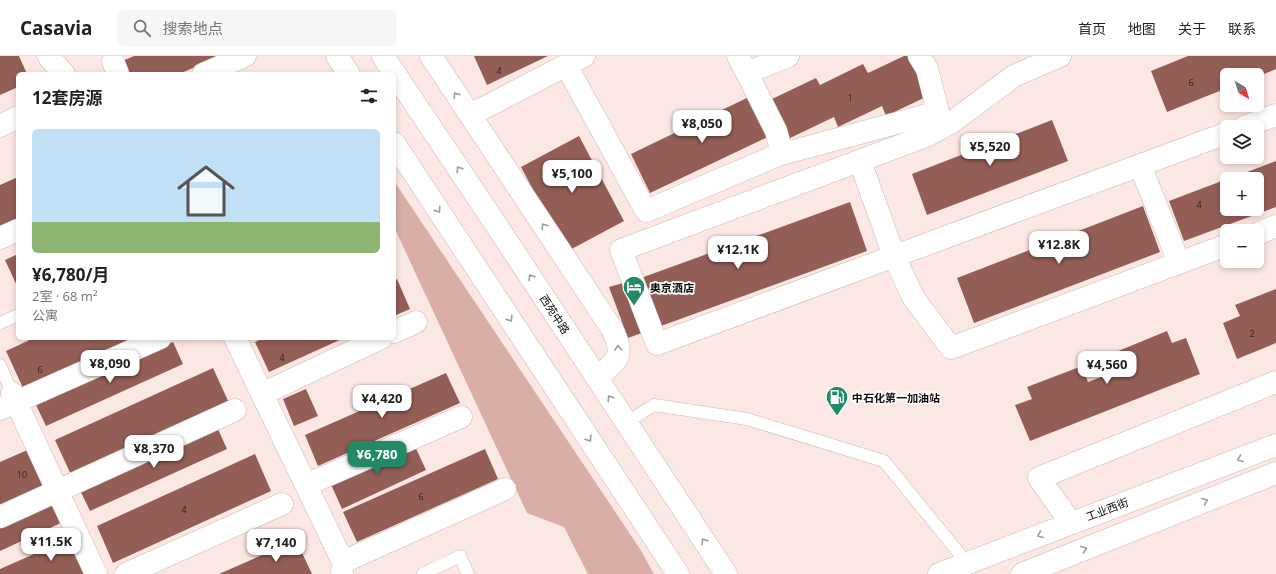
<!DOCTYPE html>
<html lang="zh">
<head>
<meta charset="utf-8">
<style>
  body { margin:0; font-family:"Open Sans","Noto Sans SC",sans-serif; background:#f6f6f6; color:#222; height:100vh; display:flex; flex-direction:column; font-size:15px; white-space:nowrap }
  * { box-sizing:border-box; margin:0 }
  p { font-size:13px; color:#767676 }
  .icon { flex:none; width:22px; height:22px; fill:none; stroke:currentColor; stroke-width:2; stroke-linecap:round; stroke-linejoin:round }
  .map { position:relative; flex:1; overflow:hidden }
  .drawer { position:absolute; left:16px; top:16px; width:380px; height:268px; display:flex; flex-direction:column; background:#fff; border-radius:6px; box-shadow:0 2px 6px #0003 }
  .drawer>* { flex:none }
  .needle { width:26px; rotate:142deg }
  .fabs { position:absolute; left:1220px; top:12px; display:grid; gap:8px }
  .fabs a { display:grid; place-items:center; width:44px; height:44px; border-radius:6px; background:#fff; box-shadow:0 2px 6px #0003; font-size:20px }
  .price { position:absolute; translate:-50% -34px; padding:0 9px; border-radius:8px; background:#fff; color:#222; font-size:13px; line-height:26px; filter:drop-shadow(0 1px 2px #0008) }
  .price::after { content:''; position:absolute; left:50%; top:24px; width:12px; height:9px; margin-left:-6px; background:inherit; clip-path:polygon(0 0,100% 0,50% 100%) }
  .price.on { background:#228a66; color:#fff }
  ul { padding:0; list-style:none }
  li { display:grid; align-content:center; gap:8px; height:212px; padding:0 16px }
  li span { display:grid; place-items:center; height:124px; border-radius:6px; color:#555 }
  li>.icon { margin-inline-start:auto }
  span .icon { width:72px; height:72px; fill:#fffc; stroke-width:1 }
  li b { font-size:17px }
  h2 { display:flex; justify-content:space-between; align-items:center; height:48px; padding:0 16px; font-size:17px }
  header { display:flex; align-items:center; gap:24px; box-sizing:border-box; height:56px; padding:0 20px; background:#fff; border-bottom:1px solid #e0e0e0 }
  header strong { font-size:19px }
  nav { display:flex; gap:22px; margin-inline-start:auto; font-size:14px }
  .search { width:280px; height:36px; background:#f6f6f6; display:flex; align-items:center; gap:10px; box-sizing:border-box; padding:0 14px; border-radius:6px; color:#767676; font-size:15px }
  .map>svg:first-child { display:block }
</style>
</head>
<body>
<header>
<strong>Casavia</strong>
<div class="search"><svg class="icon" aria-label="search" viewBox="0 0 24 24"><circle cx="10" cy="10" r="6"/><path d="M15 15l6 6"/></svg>搜索地点</div>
<nav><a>首页</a><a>地图</a><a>关于</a><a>联系</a></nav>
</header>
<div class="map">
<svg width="1276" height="518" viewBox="0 0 1276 518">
  <rect width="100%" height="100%" fill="#fbe7e3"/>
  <path fill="#d9aea7" d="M 394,125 L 640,493 L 654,518 L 588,518 L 564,471 L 527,457 L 394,171 Z"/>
  <path fill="#935e56" d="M 0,0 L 19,0 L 27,18 L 18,18 L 18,31 L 0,39 Z
    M 134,0 L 221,0 L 179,18 L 125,18 L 120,6 Z
    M 474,0 L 548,0 L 487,29 Z
    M 904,0 L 912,0 L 930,39 L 886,60 L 882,50 L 838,71 L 834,61 L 788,83 L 770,44 L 816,22 L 820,29 L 863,8 L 868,17 Z
    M 1188,0 L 1276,0 L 1276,13 L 1257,21 L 1257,19 L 1227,19 L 1227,32 L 1167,56 L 1151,15 Z
    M 753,39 L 772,79 L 650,137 L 631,98 Z
    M 1052,64 L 1068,105 L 927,159 L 912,118 Z
    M 579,80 L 624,165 L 566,196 L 521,111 Z
    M 1276,105 L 1276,151 L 1184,185 L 1169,145 L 1227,123 L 1227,153 L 1257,153 L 1257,123 L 1229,123 Z
    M 18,121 L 18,166 L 0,174 L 0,129 Z
    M 850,146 L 867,195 L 628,282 L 609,231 L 641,222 Z
    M 1143,150 L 1160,196 L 974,267 L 957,222 Z
    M 18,198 L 18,232 L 5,204 Z
    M 397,223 L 410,253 L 394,260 L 394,224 Z
    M 1276,233 L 1276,287 L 1237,303 L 1223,267 L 1240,260 L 1235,249 Z
    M 1167,275 L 1172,287 L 1186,282 L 1200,318 L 1030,385 L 1015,349 L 1032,343 L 1027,331 L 1082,310 L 1088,326 L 1118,315 L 1111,298 Z
    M 34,282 L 136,282 L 23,332 L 6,295 Z
    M 264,282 L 344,282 L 269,316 L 255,286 Z
    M 173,286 L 183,308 L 46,370 L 36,349 Z
    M 213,312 L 230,349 L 72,421 L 55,384 Z
    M 446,317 L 460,347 L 318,410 L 305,379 Z
    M 306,333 L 318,360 L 294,370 L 283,343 Z
    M 217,371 L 227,393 L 90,455 L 80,434 Z
    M 413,386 L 426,414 L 342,453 L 329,424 Z
    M 32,392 L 48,430 L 0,451 L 0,406 Z
    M 485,393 L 498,423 L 357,486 L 343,456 Z
    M 255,398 L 271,435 L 113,507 L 97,470 Z
    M 54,445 L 63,466 L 0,495 L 0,470 Z
    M 73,481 L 89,518 L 0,518 L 0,513 Z
    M 296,484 L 312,518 L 219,518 Z"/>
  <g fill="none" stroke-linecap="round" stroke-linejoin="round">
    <g stroke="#ccb9b5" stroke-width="13">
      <path id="lane" d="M 0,267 L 18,259
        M 0,309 L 12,337
        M 626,367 L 654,349 L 747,363 L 884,405 L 967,507
        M 423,518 L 460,500 L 468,518"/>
    </g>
    <g stroke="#ccb9b5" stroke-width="23">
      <path id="street" d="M 48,0 L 64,18
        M 431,0 L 612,273 C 625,300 619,304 596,321
        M 738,0 L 747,17 L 788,0
        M 1060,0 L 1014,20 L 952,66 L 926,80 L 621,194 L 657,288 L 1227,77
        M 113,5 L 118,18
        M 566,9 L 646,155 L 778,99 L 938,56 L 927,13 L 919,0
        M 747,17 L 776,75 L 782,97
        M 203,18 L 245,0
        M 470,59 L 584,0
        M 0,70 L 18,61
        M 1244,71 L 1276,59
        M 860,105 L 894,200 L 913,241 L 951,292 L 1227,189
        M 1140,109 L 1179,207
        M 1257,178 L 1276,170
        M 0,182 L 18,174
        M 394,276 L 416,266
        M 235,282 L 343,506 L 342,518
        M 12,337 L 96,518
        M 262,338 L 381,282
        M 0,353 L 160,282
        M 306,429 L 461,361
        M 0,461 L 235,354
        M 1071,467 L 1039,422 L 1276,326
        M 343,506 L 505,433
        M 126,518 L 282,448"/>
    </g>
    <g stroke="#ccb9b5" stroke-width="23">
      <path id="primary" d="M 337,0 L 349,18
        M 383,0 L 497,170 L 726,518
        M 394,87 L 678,518
        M 939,518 L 1276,389
        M 1022,518 L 1276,417"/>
    </g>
    <use href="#lane" stroke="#fff" stroke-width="12"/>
    <use href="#street" stroke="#fff" stroke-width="22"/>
    <use href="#primary" stroke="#fff" stroke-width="22"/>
  </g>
  <defs><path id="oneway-chevron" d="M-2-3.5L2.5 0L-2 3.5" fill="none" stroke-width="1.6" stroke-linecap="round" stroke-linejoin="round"/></defs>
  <g stroke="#9f9d9d">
    <use href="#oneway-chevron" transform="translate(456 39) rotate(-124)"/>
    <use href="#oneway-chevron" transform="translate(459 113) rotate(-124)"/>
    <use href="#oneway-chevron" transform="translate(438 154) rotate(57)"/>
    <use href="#oneway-chevron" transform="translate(544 170) rotate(-124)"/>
    <use href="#oneway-chevron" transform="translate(531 221) rotate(-123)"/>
    <use href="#oneway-chevron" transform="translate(510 263) rotate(57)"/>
    <use href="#oneway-chevron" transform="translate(618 292) rotate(-94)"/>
    <use href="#oneway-chevron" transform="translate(610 342) rotate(-123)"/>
    <use href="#oneway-chevron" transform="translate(589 383) rotate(57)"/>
    <use href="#oneway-chevron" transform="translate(1240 403) rotate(159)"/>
    <use href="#oneway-chevron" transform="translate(1205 445) rotate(-22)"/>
    <use href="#oneway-chevron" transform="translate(1040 479) rotate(159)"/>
    <use href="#oneway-chevron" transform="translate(704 485) rotate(-123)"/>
    <use href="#oneway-chevron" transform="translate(1084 493) rotate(-22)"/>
  </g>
  <defs>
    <g id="hotel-pin" transform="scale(1.15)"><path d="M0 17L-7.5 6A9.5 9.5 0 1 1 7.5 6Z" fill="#228a66" stroke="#fff"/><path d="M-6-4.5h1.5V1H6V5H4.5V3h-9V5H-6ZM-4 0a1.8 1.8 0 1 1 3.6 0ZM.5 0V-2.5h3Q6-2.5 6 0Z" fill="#fff"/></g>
    <g id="fuel-pin" transform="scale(1.15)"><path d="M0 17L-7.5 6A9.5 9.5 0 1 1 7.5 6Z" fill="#228a66" stroke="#fff"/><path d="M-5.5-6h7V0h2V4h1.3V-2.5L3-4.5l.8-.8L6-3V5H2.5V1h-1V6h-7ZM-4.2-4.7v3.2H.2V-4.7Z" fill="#fff"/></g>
  </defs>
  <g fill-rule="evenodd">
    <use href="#hotel-pin" x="634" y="231"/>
    <use href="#fuel-pin" x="837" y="341"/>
  </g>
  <g text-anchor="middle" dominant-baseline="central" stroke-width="3.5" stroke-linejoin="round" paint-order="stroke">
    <g font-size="9" fill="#311f1c">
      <text x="499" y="14">4</text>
      <text x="1191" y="26">6</text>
      <text x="850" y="41">1</text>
      <text x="1199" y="148">4</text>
      <text x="1252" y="277">2</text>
      <text x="282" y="301">4</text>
      <text x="40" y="313">6</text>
      <text x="22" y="418">10</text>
      <text x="421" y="440">6</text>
      <text x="184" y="453">4</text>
    </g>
    <g font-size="11" font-weight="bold" fill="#100a09" stroke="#fff" text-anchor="start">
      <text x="650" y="231">奥京酒店</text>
      <text x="852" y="341">中石化第一加油站</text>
    </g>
    <g font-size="11" fill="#100a09" stroke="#fff">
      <text transform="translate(555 258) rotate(57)">西苑中路</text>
      <text transform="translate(1107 453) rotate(-21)">工业西街</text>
    </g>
  </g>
</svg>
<div class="fabs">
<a><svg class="needle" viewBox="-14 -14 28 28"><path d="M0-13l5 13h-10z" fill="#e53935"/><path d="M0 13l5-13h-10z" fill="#767676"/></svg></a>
<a><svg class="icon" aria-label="layers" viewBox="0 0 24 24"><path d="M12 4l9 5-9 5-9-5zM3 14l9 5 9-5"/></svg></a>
<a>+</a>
<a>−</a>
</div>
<b class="price" style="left:702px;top:88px">¥8,050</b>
<b class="price" style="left:990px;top:111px">¥5,520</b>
<b class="price" style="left:572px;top:138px">¥5,100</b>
<b class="price" style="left:1059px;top:209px">¥12.8K</b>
<b class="price" style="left:738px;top:214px">¥12.1K</b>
<b class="price" style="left:110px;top:328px">¥8,090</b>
<b class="price" style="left:1107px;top:329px">¥4,560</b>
<b class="price" style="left:382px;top:363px">¥4,420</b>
<b class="price" style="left:154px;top:413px">¥8,370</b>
<b class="price on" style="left:377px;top:419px">¥6,780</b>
<b class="price" style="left:51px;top:506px">¥11.5K</b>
<b class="price" style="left:276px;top:507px">¥7,140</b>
<section class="drawer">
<h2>12套房源<svg class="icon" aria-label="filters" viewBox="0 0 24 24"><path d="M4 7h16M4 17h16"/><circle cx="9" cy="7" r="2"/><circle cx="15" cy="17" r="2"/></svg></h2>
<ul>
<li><span style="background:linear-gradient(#bfe0f5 75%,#8fb573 0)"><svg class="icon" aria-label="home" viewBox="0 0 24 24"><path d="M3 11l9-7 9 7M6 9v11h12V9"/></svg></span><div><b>¥6,780/月</b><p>2室 · 68 m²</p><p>公寓</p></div></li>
</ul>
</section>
</div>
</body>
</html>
